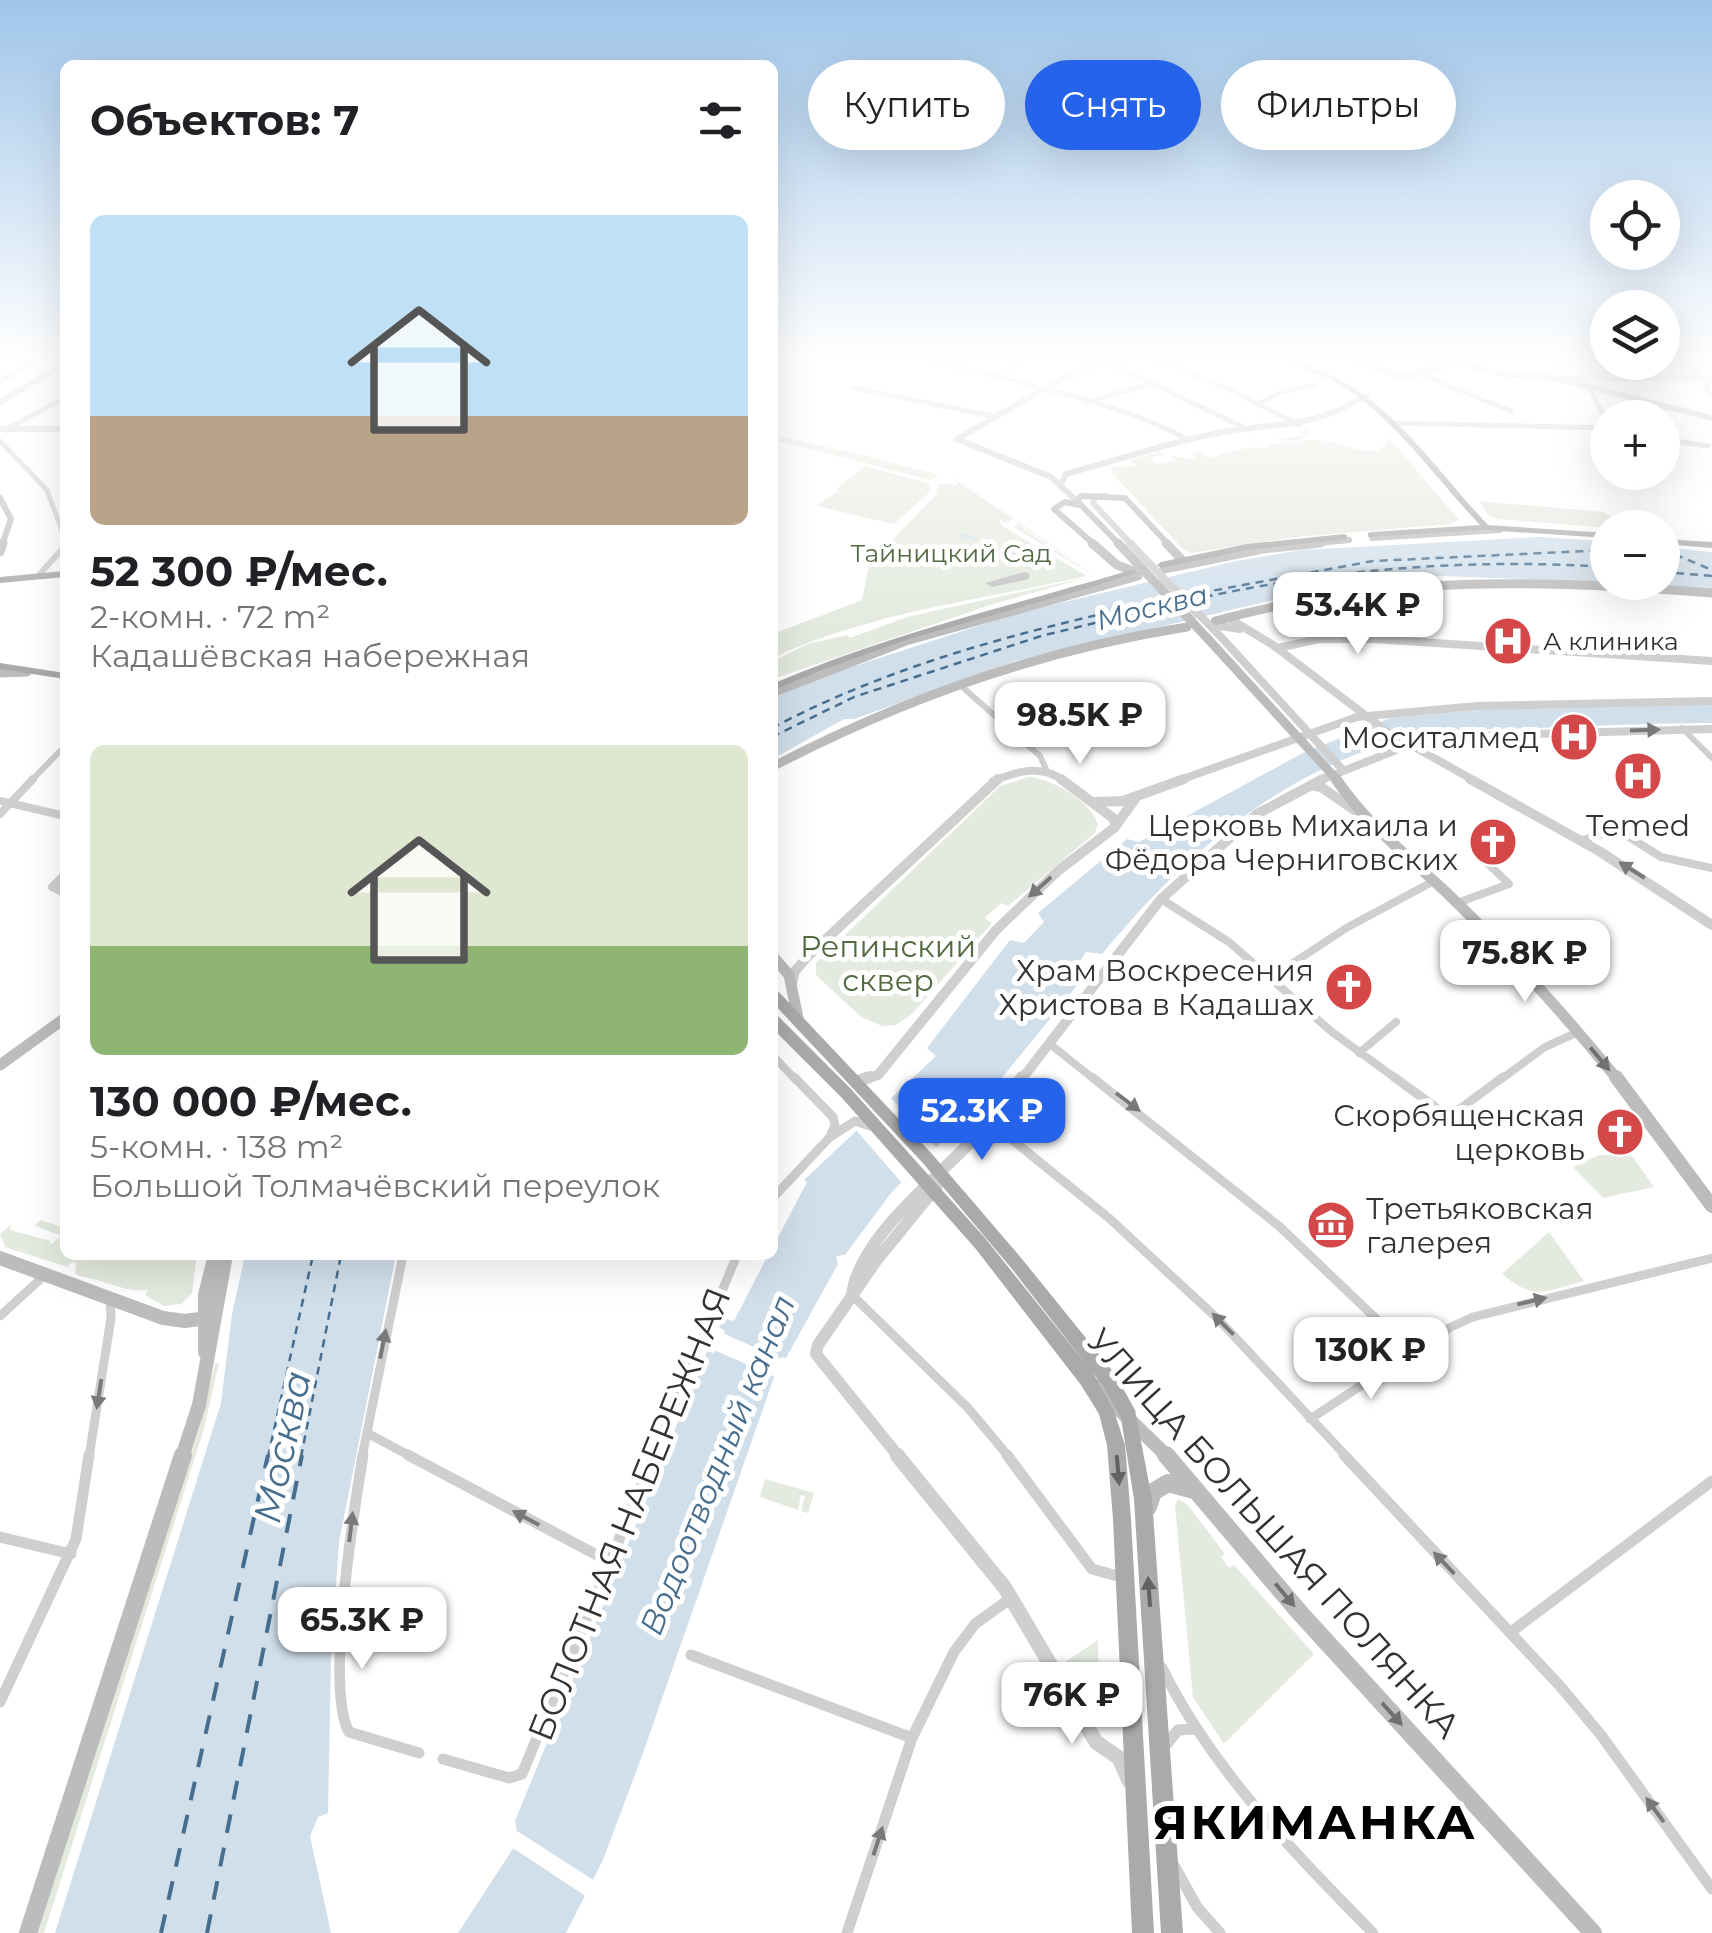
<!DOCTYPE html>
<html lang="ru">
<head>
<meta charset="utf-8">
<style>
  body { margin:0; font-family:Montserrat,sans-serif; background:#f2f2f2; color:#202124; height:100vh; display:flex; flex-direction:column; font-size:38px; white-space:nowrap }
  * { box-sizing:border-box; margin:0 }
  p { font-size:32px; color:#757577 }
  .icon { flex:none; width:55px; height:55px; fill:none; stroke:currentColor; stroke-width:2; stroke-linecap:round; stroke-linejoin:round }
  .map { position:relative; flex:1; overflow:hidden }
  .panel { position:absolute; left:60px; top:60px; width:718px; height:1200px; display:flex; flex-direction:column; background:#fff; border-radius:15px; box-shadow:0 10px 40px #0002 }
  .panel>* { flex:none }
  .banner { position:absolute; left:808px; top:60px; width:752px; height:90px; display:flex; gap:20px }
  .tools { position:absolute; left:1590px; top:180px; display:grid; gap:20px }
  .tools a { display:grid; place-items:center; width:90px; height:90px; border-radius:50%; background:#fff; box-shadow:0 10px 40px #0002; font-size:50px }
  .price { position:absolute; translate:-50% -85px; padding:0 22px; border-radius:20px; background:#fff; color:#222; font-size:32px; line-height:65px; filter:drop-shadow(0 2px 5px #0008) }
  .price::after { content:''; position:absolute; left:50%; top:60px; width:30px; height:22px; margin-left:-15px; background:inherit; clip-path:polygon(0 0,100% 0,50% 100%) }
  .price.on { background:#2563eb; color:#fff }
  ul { padding:0; list-style:none }
  li { display:grid; align-content:center; gap:20px; height:530px; padding:0 30px }
  li span { display:grid; place-items:center; height:310px; border-radius:15px; color:#555 }
  li>.icon { margin-inline-start:auto }
  span .icon { width:180px; height:180px; fill:#fffc; stroke-width:1 }
  li b { font-size:42px }
  h2 { display:flex; justify-content:space-between; align-items:center; height:120px; padding:0 30px; font-size:42px }
  .tag { padding:0 35px; border-radius:45px; background:#fff; box-shadow:0 10px 40px #0002; font-size:35px; line-height:90px }
  .tag.on { background:#2563eb; color:#fff }
  .map>svg:first-child { display:block }
</style>
</head>
<body>
<div class="map">
<svg width="1712" height="1933" viewBox="0 0 1712 1933">
  <rect width="100%" height="100%" fill="#fff"/>
  <path fill="#e4eadf" d="M 1304,427 L 1311,430 L 1298,442 C 1334,434 1344,453 1379,451 L 1389,438 L 1459,520 L 1450,524 L 1297,537 L 1191,553 L 1183,549 L 1111,472 L 1114,467 L 1137,466 L 1130,460 L 1160,452 L 1165,455 L 1150,457 L 1155,463 L 1175,461 L 1171,456 L 1196,460 L 1192,454 L 1198,453 L 1196,449 L 1211,458 C 1226,453 1257,442 1271,450 L 1267,445 L 1297,441 L 1275,440 L 1305,435 Z
    M 773,434 L 835,449 L 839,445 L 836,449 L 862,455 L 867,451 L 863,455 L 938,475 L 931,480 L 773,440 Z
    M 865,466 L 928,483 L 931,491 L 894,524 L 816,506 L 839,490 L 836,489 Z
    M 953,478 L 1090,571 L 1020,525 L 1022,528 L 1094,576 L 1014,527 L 1020,524 L 1013,519 L 1006,523 L 998,518 L 1002,526 L 1087,576 C 980,600 867,613 773,658 L 773,634 L 862,600 L 869,564 L 936,495 L 938,484 L 959,485 Z
    M 1479,501 L 1604,512 L 1619,522 L 1659,527 L 1607,528 L 1499,519 L 1489,516 Z
    M 1089,577 L 993,604 L 773,679 L 773,661 L 808,644 L 847,635 L 850,638 L 907,617 Z
    M 1029,777 C 1053,779 1090,801 1098,824 L 1095,833 L 1008,906 L 1001,903 L 985,918 L 992,923 L 912,1014 L 896,1025 L 882,1026 L 861,1017 L 816,975 L 816,963 L 1000,786 Z
    M 1599,1155 L 1632,1156 L 1654,1187 L 1603,1198 L 1573,1167 Z
    M 40,1220 L 65,1228 L 65,1255 L 197,1255 L 192,1293 L 181,1304 L 164,1306 L 145,1295 L 148,1290 C 124,1293 103,1279 79,1276 L 75,1273 L 76,1263 L 72,1262 L 67,1267 L 5,1247 L 0,1234 L 12,1224 L 10,1230 L 51,1241 L 48,1246 L 62,1236 L 35,1226 Z
    M 1549,1232 L 1584,1281 C 1544,1291 1536,1302 1502,1274 Z
    M 219,1363 L 204,1429 L 44,1933 L 37,1933 L 199,1429 L 215,1364 Z
    M 765,1479 L 814,1493 L 808,1513 L 801,1511 L 805,1496 L 801,1495 L 798,1510 L 760,1497 Z
    M 1178,1499 L 1188,1505 L 1225,1554 L 1221,1557 L 1229,1568 L 1234,1565 L 1314,1654 L 1224,1744 L 1193,1697 L 1175,1506 Z
    M 1098,1640 L 1099,1719 L 1065,1662 Z"/>
  <path fill="#d1dfeb" d="M 1539,537 L 1607,541 L 1607,582 L 1439,576 L 1311,591 L 1016,661 L 854,719 L 844,719 L 773,759 L 773,698 L 833,673 L 1018,613 L 1236,561 L 1302,550 Z
    M 1663,547 L 1712,552 L 1712,589 L 1622,583 L 1662,582 Z
    M 1712,704 L 1712,723 C 1654,723 1595,726 1537,728 C 1494,730 1449,727 1408,738 C 1280,770 1184,855 1102,954 L 1086,952 L 1079,963 L 1088,972 L 992,1090 L 891,1193 L 845,1255 L 836,1256 L 838,1264 L 786,1358 L 781,1357 L 642,1756 L 603,1860 L 566,1933 L 458,1933 L 518,1841 L 515,1821 L 707,1351 L 714,1353 L 725,1331 L 719,1327 L 722,1318 L 734,1321 L 768,1255 L 772,1255 L 773,1247 L 807,1182 L 804,1180 L 936,1056 L 927,1048 L 1010,940 L 1024,943 L 1044,922 L 1038,913 L 1127,839 L 1139,842 L 1303,753 L 1390,718 L 1490,709 Z
    M 245,1255 L 396,1255 L 339,1542 L 331,1658 L 328,1813 L 318,1817 L 310,1836 L 331,1933 L 55,1933 L 221,1403 L 232,1314 Z"/>
  <path fill="#fff" d="M 891,1098 L 937,1148 L 902,1183 L 856,1130 Z
    M 714,1329 L 789,1363 L 784,1363 L 777,1376 L 780,1379 L 705,1346 L 712,1347 L 719,1333 Z
    M 514,1829 L 595,1881 L 587,1897 L 510,1846 Z"/>
  <g fill="none" stroke-linecap="round" stroke-linejoin="round">
    <path stroke="#d1dfeb" stroke-width="2.5" d="M 962,535 L 976,539"/>
    <path stroke="#476e8e" stroke-width="2.5" stroke-dasharray="8 6" stroke-linecap="butt" d="M 1662,549 L 1712,570
      M 1662,572 L 1712,576
      M 1173,598 L 1373,561 L 1608,550
      M 1191,600 C 1330,569 1466,558 1608,567
      M 772,728 C 895,663 1029,629 1165,600
      M 772,737 L 854,697 L 1041,636 L 1173,604
      M 268,1457 L 313,1255
      M 301,1457 L 341,1255"/>
    <path stroke="#476e8e" stroke-width="4" stroke-dasharray="19 15" stroke-linecap="butt" d="M 161,1933 L 268,1455
      M 207,1933 L 302,1455"/>
    <path fill="#c3c3c3" fill-rule="evenodd" d="M 1024,572 L 1029,573 L 1029,579 L 992,587 L 985,583 Z"/>
    <path stroke="#cfcfcf" stroke-width="5" d="M 920,358 C 1002,380 1115,399 1188,440
      M 1093,358 L 1121,368
      M 1149,358 L 1171,366
      M 1438,358 L 1452,361 L 1458,358
      M 1596,358 L 1621,379
      M 1699,358 L 1681,361 L 1701,378
      M 1633,362 L 1641,378
      M 1173,366 L 1235,392
      M 1122,369 L 1249,430
      M 1420,374 L 1447,385
      M 999,377 L 1020,358
      M 1712,379 L 1708,378 L 1707,390 L 1712,396
      M 1449,386 L 1511,411
      M 1589,387 L 1608,424
      M 854,388 L 993,416
      M 1239,394 L 1299,425
      M 1086,402 L 1151,384
      M 1259,403 L 1281,392 L 1315,385
      M 1392,423 L 1608,428
      M 7,429 L 65,398
      M 1662,439 L 1708,446
      M 0,441 L 47,490 L 65,539"/>
    <path stroke="#cfcfcf" stroke-width="6" d="M 38,576 L 65,546
      M 1291,602 L 1311,640
      M 959,684 L 1040,756 L 1046,769
      M 1682,728 L 1712,758
      M 31,781 L 60,751"/>
    <path stroke="#cfcfcf" stroke-width="8" d="M 0,801 L 65,816
      M 0,814 L 33,779
      M 1582,840 L 1618,830 L 1661,857 L 1712,868
      M 65,874 L 52,887 L 65,893
      M 1161,899 L 1229,942 L 1332,1032 L 1398,1080
      M 1457,903 L 1509,884 L 1474,850 L 1472,843 L 1476,840
      M 1270,978 L 1348,927 L 1434,881
      M 1050,1044 L 1095,1080
      M 1359,1053 L 1396,1022
      M 772,1055 L 796,1080
      M 1500,1080 L 1545,1047 L 1578,1032"/>
    <path stroke="#cfcfcf" stroke-width="9" d="M 794,1077 L 833,1117 L 835,1126 L 831,1134
      M 1092,1077 L 1280,1227 L 1411,1352
      M 1394,1077 L 1449,1117 L 1503,1077
      M 989,1121 L 1110,1219 L 1219,1320 L 1347,1457
      M 772,1199 L 829,1138 L 855,1121 L 870,1126
      M 852,1295 L 968,1408 L 1009,1457
      M 0,1316 L 45,1275
      M 1310,1419 L 1451,1327 L 1473,1317 L 1712,1258
      M 367,1433 L 412,1457
      M 89,1457 L 111,1318 L 110,1298
      M 362,1457 L 403,1255
      M 653,1457 L 737,1255"/>
    <path stroke="#cfcfcf" stroke-width="11" d="M 363,1455 C 354,1510 325,1689 349,1732 L 419,1753
      M 408,1455 L 612,1563
      M 1007,1455 L 1092,1569 L 1125,1578
      M 1344,1455 L 1560,1686 L 1601,1735 L 1712,1889
      M 0,1537 L 71,1554
      M 1511,1632 L 1712,1481
      M 691,1655 L 912,1738
      M 1162,1668 C 1213,1771 1293,1851 1373,1933
      M 0,1702 L 76,1539 L 89,1455
      M 1167,1744 L 1178,1730 L 1195,1729
      M 443,1759 L 509,1778 L 522,1774 L 654,1455
      M 1175,1867 L 1197,1907 L 1220,1933
      M 847,1933 L 912,1738 L 954,1652 L 975,1624 L 1011,1598"/>
    <path stroke="#cfcfcf" stroke-width="6" d="M 1563,379 L 1712,378
      M 0,429 L 65,429
      M 1062,482 L 1066,474 C 1114,461 1161,445 1209,435 C 1274,420 1303,433 1366,396
      M 1105,496 L 1095,497 L 1093,503 L 1132,545
      M 1077,501 L 1051,477 L 957,439 L 1056,382 L 1109,358"/>
    <path stroke="#cfcfcf" stroke-width="8" d="M 1130,543 L 1145,559
      M 1227,617 L 1273,645 L 1386,731 L 1475,781
      M 1220,626 L 1240,629
      M 1221,637 L 1342,769
      M 1278,648 L 1319,639 L 1374,639 L 1712,661
      M 993,781 C 1018,771 1041,764 1064,781
      M 1177,781 L 1357,717 L 1477,706 L 1712,701
      M 1318,781 L 1419,741 L 1464,736 L 1712,729"/>
    <path stroke="#cfcfcf" stroke-width="10" d="M 1061,779 L 1113,818 L 1116,826
      M 1470,779 L 1599,851 L 1712,925
      M 1311,785 L 1321,787 L 1360,814
      M 1094,802 L 1123,801 L 1184,779
      M 792,983 L 795,971 L 809,955 L 998,779
      M 861,1080 L 878,1075 L 996,930 L 1059,870 L 1114,828 L 1135,799
      M 1021,1080 L 1161,899 L 1257,814 L 1323,779"/>
    <path stroke="#cfcfcf" stroke-width="12" d="M 857,1081 L 870,1077
      M 852,1295 C 859,1236 941,1176 979,1133 C 995,1115 1008,1096 1022,1077
      M 899,1457 L 816,1354 L 818,1345 L 876,1261 L 937,1186"/>
    <path stroke="#cfcfcf" stroke-width="15" d="M 897,1455 L 1005,1588 L 1096,1742 L 1119,1758 L 1129,1781"/>
    <path stroke="#bcbcbc" stroke-width="6" d="M 1348,358 L 1403,377 L 1456,362 L 1506,374 L 1556,378 L 1712,418
      M 0,381 L 41,358
      M 0,402 L 65,364
      M 0,498 L 11,519 L 2,545
      M 1079,505 L 1065,502 L 1054,509 L 1095,545
      M 1372,538 L 1500,530
      M 1120,545 L 1077,501 L 1081,496 L 1125,498 L 1169,545
      M 1297,545 L 1349,540"/>
    <path stroke="#bcbcbc" stroke-width="9" d="M 1092,543 L 1117,565 L 1133,571
      M 1118,543 L 1135,561
      M 1166,543 L 1182,560 L 1175,566
      M 0,552 L 3,543
      M 1164,569 L 1263,549 L 1321,543
      M 1215,621 C 1384,575 1539,579 1712,593
      M 1208,639 L 1338,781
      M 0,673 L 27,672
      M 772,693 L 906,641 L 1138,576
      M 772,767 C 904,698 1040,650 1187,627"/>
    <path stroke="#bcbcbc" stroke-width="11" d="M 1336,779 C 1367,825 1408,856 1448,894 C 1508,952 1565,1015 1618,1080
      M 772,955 L 789,975 L 798,1018
      M 0,1065 L 65,1018"/>
    <path stroke="#bcbcbc" stroke-width="14" d="M 1616,1077 L 1712,1206
      M 0,1258 L 163,1318 L 185,1321 L 213,1317
      M 205,1352 L 205,1295 L 215,1255
      M 1094,1385 L 1168,1457
      M 182,1457 L 199,1405 L 226,1255"/>
    <path stroke="#bcbcbc" stroke-width="18" d="M 1166,1455 L 1300,1613 L 1593,1933
      M 1148,1507 L 1153,1492 L 1168,1483 L 1194,1490
      M 28,1933 L 183,1455"/>
    <path fill="#aaa" fill-rule="evenodd" d="M 1277,358 C 1287,357 1297,361 1307,365 C 1386,391 1433,467 1488,525 L 1608,533 L 1608,538 L 1484,530 L 1368,537 L 1368,533 L 1371,532 L 1480,525 C 1437,480 1400,425 1348,390 C 1326,375 1300,369 1277,358 Z
      M 1344,534 L 1347,535 L 1347,539 L 1247,550 L 1161,568 L 1157,565 L 1161,562 L 1247,544 Z
      M 1662,539 L 1712,542 L 1712,548 L 1662,544 Z
      M 1131,570 L 1138,572 L 1092,587 L 909,639 L 819,671 L 772,691 L 772,684 C 888,634 1010,606 1131,570 Z
      M 65,571 L 65,577 L 0,583 L 0,577 Z
      M 0,663 L 65,673 L 65,679 L 0,669 Z
      M 772,988 L 777,990 L 932,1154 L 1022,1259 L 1115,1374 L 1135,1410 L 1152,1499 L 1183,1933 L 1161,1933 L 1134,1499 L 1121,1418 L 1103,1386 L 1012,1269 L 922,1162 L 772,1002 Z
      M 772,1014 L 777,1015 L 852,1090 L 985,1238 L 1093,1373 L 1114,1411 L 1125,1445 L 1131,1519 L 1154,1933 L 1132,1933 L 1113,1519 L 1107,1445 L 1099,1414 L 1081,1385 L 975,1248 L 842,1098 L 772,1028 Z"/>
    <path stroke="#cfcfcf" stroke-width="8" d="M 1145,559 L 1221,637"/>
    <path stroke="#bcbcbc" stroke-width="9" d="M 1135,561 L 1208,639"/>
  </g>
  <defs><path id="oneway-solid" d="M-6-.8H1V-3.2L6.5 0L1 3.2V.8H-6Z" transform="scale(2.5)"/></defs>
  <g fill="#797979">
    <use href="#oneway-solid" transform="translate(1645 730) rotate(-2)"/>
    <use href="#oneway-solid" transform="translate(1632 870) rotate(-148)"/>
    <use href="#oneway-solid" transform="translate(1040 887) rotate(138)"/>
    <use href="#oneway-solid" transform="translate(1128 1102) rotate(37)"/>
    <use href="#oneway-solid" transform="translate(1532 1301) rotate(-13)"/>
    <use href="#oneway-solid" transform="translate(1223 1324) rotate(-135)"/>
    <use href="#oneway-solid" transform="translate(383 1344) rotate(-79)"/>
    <use href="#oneway-solid" transform="translate(99 1394) rotate(99)"/>
    <use href="#oneway-solid" transform="translate(526 1518) rotate(-152)"/>
    <use href="#oneway-solid" transform="translate(351 1527) rotate(-83)"/>
    <use href="#oneway-solid" transform="translate(1444 1563) rotate(-134)"/>
    <use href="#oneway-solid" transform="translate(1655 1810) rotate(-126)"/>
    <use href="#oneway-solid" transform="translate(878 1841) rotate(-72)"/>
  </g>
  <g fill="#707070">
    <use href="#oneway-solid" transform="translate(1600 1059) rotate(50)"/>
    <use href="#oneway-solid" transform="translate(1285 1595) rotate(50)"/>
    <use href="#oneway-solid" transform="translate(1392 1714) rotate(48)"/>
  </g>
  <g fill="#626262">
    <use href="#oneway-solid" transform="translate(1118 1470) rotate(85)"/>
    <use href="#oneway-solid" transform="translate(1149 1592) rotate(-94)"/>
  </g>
  <linearGradient id="sky" x2="0" y2="1"><stop stop-color="#9fc5e9"/><stop offset="0.57" stop-color="#fff"/><stop offset="1" stop-color="#fff" stop-opacity="0"/></linearGradient>
  <rect width="1712" height="628" fill="url(#sky)"/>
  <defs>
    <g id="hospital-disc" transform="scale(2.5)"><circle r="9.5" fill="#d54849" stroke="#fff"/><path d="M-5-5h3v3.5h4V-5h3V5h-3V1.5h-4V5h-3Z" fill="#fff"/></g>
    <g id="church-disc" transform="scale(2.5)"><circle r="9.5" fill="#d54849" stroke="#fff"/><path d="M-1.2-6h2.4v3.5h3.3v2.4h-3.3V6h-2.4V-.1h-3.3v-2.4h3.3Z" fill="#fff"/></g>
    <g id="museum-disc" transform="scale(2.5)"><circle r="9.5" fill="#d54849" stroke="#fff"/><path d="M0-6L6-3V-2H-6V-3ZM-5-1h2V3h-2ZM-1-1h2V3h-2ZM3-1h2V3H3ZM-6 4H6V6H-6Z" fill="#fff"/></g>
  </defs>
  <g fill-rule="evenodd">
    <use href="#hospital-disc" x="1508" y="641"/>
    <use href="#hospital-disc" x="1574" y="737"/>
    <use href="#hospital-disc" x="1638" y="776"/>
    <use href="#church-disc" x="1493" y="842"/>
    <use href="#church-disc" x="1349" y="987"/>
    <use href="#church-disc" x="1620" y="1132"/>
    <use href="#museum-disc" x="1331" y="1225"/>
  </g>
  <g text-anchor="middle" dominant-baseline="central" stroke-width="10" stroke-linejoin="round" paint-order="stroke">
    <g font-size="25" fill="#536a43" stroke="#fff">
      <text x="951" y="553">Тайницкий Сад</text>
    </g>
    <g font-size="25" fill="#323232" stroke="#fff" text-anchor="start">
      <text x="1543" y="641">А клиника</text>
    </g>
    <g font-size="28" font-style="italic" fill="#476e8e" stroke="#fff">
      <text transform="translate(1152 607) rotate(-14)">Москва</text>
    </g>
    <g font-size="30" fill="#323232" stroke="#fff" text-anchor="end">
      <text x="1539" y="737">Моситалмед</text>
      <text x="1458" y="825">Церковь Михаила и<tspan x="1458" dy="34">Фёдора Черниговских</tspan></text>
      <text x="1638" y="825" text-anchor="middle">Temed</text>
      <text x="1314" y="970">Храм Воскресения<tspan x="1314" dy="34">Христова в Кадашах</tspan></text>
      <text x="1585" y="1115">Скорбященская<tspan x="1585" dy="34">церковь</tspan></text>
      <text x="1366" y="1208" text-anchor="start">Третьяковская<tspan x="1366" dy="34">галерея</tspan></text>
    </g>
    <g font-size="30" fill="#536a43" stroke="#fff">
      <text x="888" y="946">Репинский<tspan x="888" dy="34">сквер</tspan></text>
    </g>
    <g font-size="32" font-style="italic" fill="#476e8e" stroke="#fff">
      <text transform="translate(717 1465) rotate(-68)">Водоотводный канал</text>
    </g>
    <g font-size="35" fill="#323232" stroke="#fff">
      <text transform="translate(629 1514) rotate(-68)">БОЛОТНАЯ НАБЕРЕЖНАЯ</text>
      <text transform="translate(1274 1533) rotate(48)">УЛИЦА БОЛЬШАЯ ПОЛЯНКА</text>
    </g>
    <g font-size="38" font-style="italic" fill="#476e8e" stroke="#fff">
      <text transform="translate(282 1447) rotate(-78)">Москва</text>
    </g>
    <g font-size="48" font-weight="bold" letter-spacing="2.5" fill="#000" stroke="#fff">
      <text x="1315" y="1822">ЯКИМАНКА</text>
    </g>
  </g>
</svg>
<div class="tools">
<a><svg class="icon" aria-label="locate" viewBox="0 0 24 24"><circle cx="12" cy="12" r="6"/><path d="M12 2v4M12 18v4M2 12h4M18 12h4"/></svg></a>
<a><svg class="icon" aria-label="layers" viewBox="0 0 24 24"><path d="M12 4l9 5-9 5-9-5zM3 14l9 5 9-5"/></svg></a>
<a>+</a>
<a>−</a>
</div>
<b class="price" style="left:1358px;top:657px">53.4K ₽</b>
<b class="price" style="left:1080px;top:767px">98.5K ₽</b>
<b class="price" style="left:1525px;top:1005px">75.8K ₽</b>
<b class="price on" style="left:982px;top:1163px">52.3K ₽</b>
<b class="price" style="left:1371px;top:1402px">130K ₽</b>
<b class="price" style="left:362px;top:1672px">65.3K ₽</b>
<b class="price" style="left:1072px;top:1747px">76K ₽</b>
<div class="banner">
<a class="tag">Купить</a>
<a class="tag on">Снять</a>
<a class="tag">Фильтры</a>
</div>
<section class="panel">
<h2>Объектов: 7<svg class="icon" aria-label="filters" viewBox="0 0 24 24"><path d="M4 7h16M4 17h16"/><circle cx="9" cy="7" r="2"/><circle cx="15" cy="17" r="2"/></svg></h2>
<ul>
<li><span style="background:linear-gradient(#bfe0f5 65%,#b9a48a 0)"><svg class="icon" aria-label="home" viewBox="0 0 24 24"><path d="M3 11l9-7 9 7M6 9v11h12V9"/></svg></span><div><b>52 300 ₽/мес.</b><p>2-комн. · 72 m²</p><p>Кадашёвская набережная</p></div></li>
<li><span style="background:linear-gradient(#dfe7d0 65%,#8fb573 0)"><svg class="icon" aria-label="home" viewBox="0 0 24 24"><path d="M3 11l9-7 9 7M6 9v11h12V9"/></svg></span><div><b>130 000 ₽/мес.</b><p>5-комн. · 138 m²</p><p>Большой Толмачёвский переулок</p></div></li>
</ul>
</section>
</div>
</body>
</html>
